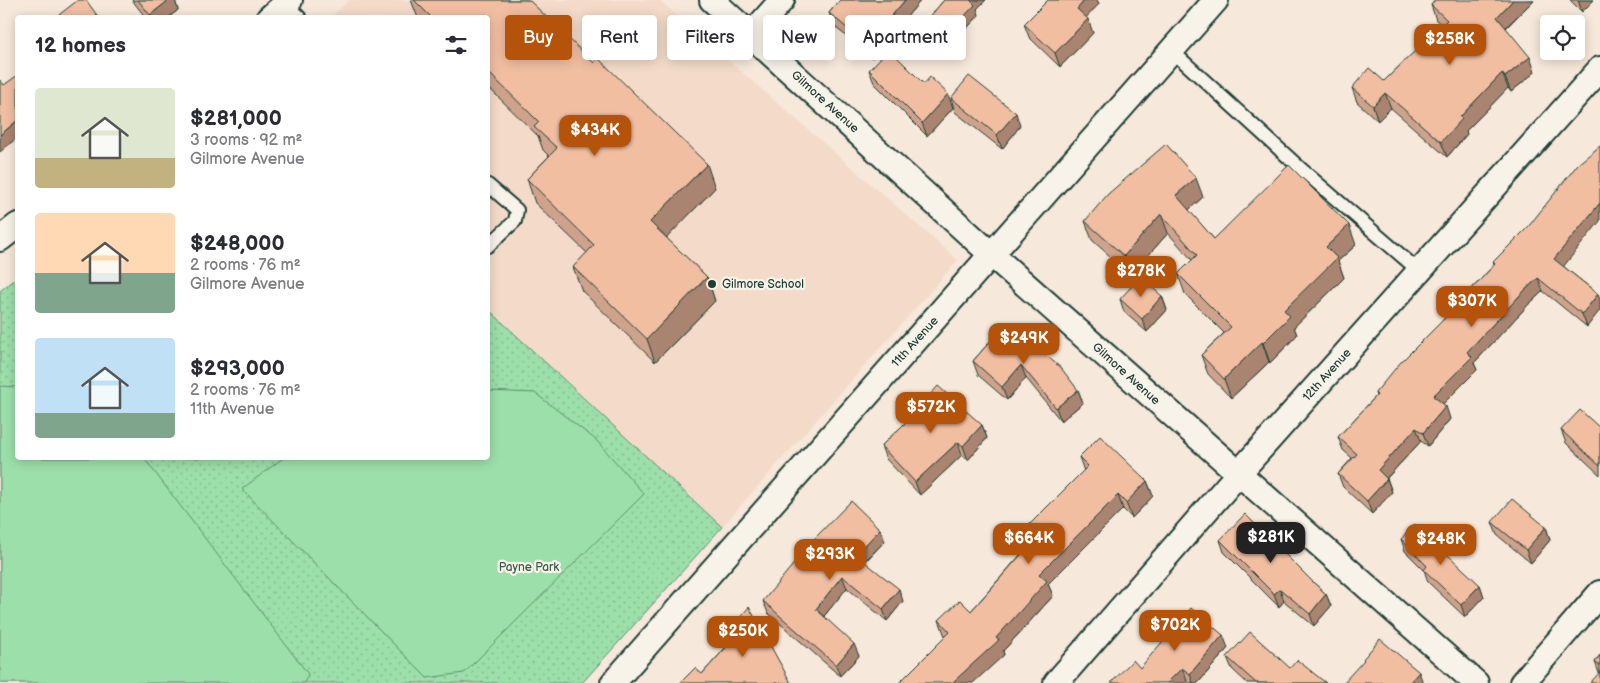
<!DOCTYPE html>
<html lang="en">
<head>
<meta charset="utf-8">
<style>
  body { margin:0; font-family:"Balsamiq Sans",sans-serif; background:#f7f7f7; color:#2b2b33; height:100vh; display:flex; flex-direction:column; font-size:19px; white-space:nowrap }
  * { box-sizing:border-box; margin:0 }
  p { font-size:16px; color:#7c7c81 }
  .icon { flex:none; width:28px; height:28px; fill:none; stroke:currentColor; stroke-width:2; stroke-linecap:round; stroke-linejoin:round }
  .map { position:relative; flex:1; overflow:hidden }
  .drawer { position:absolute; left:15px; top:15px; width:475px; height:445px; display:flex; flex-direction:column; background:#fff; border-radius:5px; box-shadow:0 2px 12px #0003 }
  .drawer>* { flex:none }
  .top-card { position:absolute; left:505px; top:15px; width:475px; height:45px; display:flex; gap:10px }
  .buttons { position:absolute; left:1540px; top:15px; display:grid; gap:10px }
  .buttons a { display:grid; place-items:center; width:45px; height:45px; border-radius:5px; background:#fff; box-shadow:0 2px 12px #0003; font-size:25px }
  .price { position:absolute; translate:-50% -42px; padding:0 11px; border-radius:10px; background:#b45309; color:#fff; font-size:16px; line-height:32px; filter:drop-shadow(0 1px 2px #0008) }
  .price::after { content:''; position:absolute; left:50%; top:30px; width:15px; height:11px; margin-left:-8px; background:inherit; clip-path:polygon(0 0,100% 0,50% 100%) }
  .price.active { background:#222; color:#fff }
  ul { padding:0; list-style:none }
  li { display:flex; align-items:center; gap:15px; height:125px; padding:0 20px }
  li span { display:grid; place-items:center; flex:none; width:140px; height:100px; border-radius:5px; color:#555 }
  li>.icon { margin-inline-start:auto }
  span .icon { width:60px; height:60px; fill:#fffc; stroke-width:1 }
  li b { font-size:21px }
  h2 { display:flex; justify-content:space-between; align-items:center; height:60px; padding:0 20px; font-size:21px }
  .pill { padding:0 18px; border-radius:5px; background:#fff; box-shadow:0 2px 12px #0003; font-size:18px; line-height:45px }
  .pill.active { background:#b45309; color:#fff }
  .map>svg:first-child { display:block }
</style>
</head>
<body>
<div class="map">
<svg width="1600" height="683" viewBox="0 0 1600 683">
  <defs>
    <pattern id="green-dots" width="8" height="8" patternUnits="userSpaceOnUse" patternTransform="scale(1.25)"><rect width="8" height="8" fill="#9cdfaa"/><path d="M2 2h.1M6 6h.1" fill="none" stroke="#86c093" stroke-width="1.8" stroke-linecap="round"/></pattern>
  </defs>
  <rect width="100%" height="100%" fill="#f6e8da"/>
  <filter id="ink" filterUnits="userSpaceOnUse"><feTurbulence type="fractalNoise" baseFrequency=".02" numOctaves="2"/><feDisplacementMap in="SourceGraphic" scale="10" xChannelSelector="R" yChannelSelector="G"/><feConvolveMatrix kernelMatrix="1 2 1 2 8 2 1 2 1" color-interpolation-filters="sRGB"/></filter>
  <g filter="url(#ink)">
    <path fill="#f4dbc9" d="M 349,0 L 659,0 L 958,260 L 722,527 L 488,309 L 488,18 L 330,18 Z"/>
    <path fill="url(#green-dots)" stroke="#5e8e6f" d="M 17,277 L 18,458 L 488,458 L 488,309 L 722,527 L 582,683 L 0,683 L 0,291 Z"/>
    <path fill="#9cdfaa" stroke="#5e8e6f" d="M 0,386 L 17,387 L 18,458 L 144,458 L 308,674 L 304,683 L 0,683 Z
      M 488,391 L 535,393 L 596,440 L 644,494 L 464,673 L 427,678 L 242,489 L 283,458 L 488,458 Z"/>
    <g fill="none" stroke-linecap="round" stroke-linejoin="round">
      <g stroke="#1f3d34" stroke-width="16">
        <path id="service" d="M 286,4 L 300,18
          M 1172,51 L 1300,168 L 1419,271
          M 488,185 L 517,210 L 515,221 L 488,246"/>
      </g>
      <g stroke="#1f3d34" stroke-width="28">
        <path id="minor" d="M 712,0 L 992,255 L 1476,683
          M 269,18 L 290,0
          M 751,35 L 782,0
          M 0,239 L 18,225
          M 613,683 L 1216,0
          M 1056,683 L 1238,474 L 1600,69
          M 1522,683 L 1600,593"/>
      </g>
      <use href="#service" stroke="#f7f3e8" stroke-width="12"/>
      <use href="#minor" stroke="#f7f3e8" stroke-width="24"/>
    </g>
    <path fill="#cfa38b" stroke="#1f3d34" d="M 132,0 L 175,0 L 178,10 L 168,18 L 146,18 Z
      M 411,0 L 529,0 L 715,188 L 666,238 L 707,277 L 715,301 L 655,362 L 582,291 L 573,267 L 587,253 L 535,203 L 527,179 L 549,156 L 543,150 L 538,136 L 488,87 L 488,18 L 418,18 Z
      M 840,0 L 921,0 L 872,58 L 834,26 L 829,13 Z
      M 944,0 L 986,0 L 977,9 L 979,15 L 959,37 L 954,33 L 939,50 L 925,38 L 921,27 Z
      M 1048,0 L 1097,0 L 1099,4 L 1086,17 L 1093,33 L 1060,67 L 1029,37 L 1024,24 Z
      M 1534,0 L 1506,28 L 1535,72 L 1511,92 L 1508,88 L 1466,131 L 1467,134 L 1447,157 L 1391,108 L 1378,121 L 1357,102 L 1352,88 L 1384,81 L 1442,25 L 1436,20 L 1431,5 Z
      M 1570,0 L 1594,0 L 1582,12 Z
      M 869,70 L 953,108 L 927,136 L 874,83 Z
      M 951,98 L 1020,126 L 1002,149 L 955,112 Z
      M 1203,197 L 1188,210 L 1214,239 L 1356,245 L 1338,261 L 1344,278 L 1294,327 L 1297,335 L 1270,363 L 1269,362 L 1231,398 L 1208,374 L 1201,355 L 1224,333 L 1185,294 L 1178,274 L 1192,260 L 1168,233 L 1131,275 L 1092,240 L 1085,221 Z
      M 1493,262 L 1563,266 L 1598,294 L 1587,327 L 1543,291 L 1528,305 L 1474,363 L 1477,370 L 1443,404 L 1450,419 L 1428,446 L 1421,441 L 1387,478 L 1392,492 L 1372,514 L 1343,487 L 1338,474 L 1352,458 L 1343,450 L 1338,437 L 1376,396 L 1375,393 L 1494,265 Z
      M 1162,296 L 1167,310 L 1147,332 L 1124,312 L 1120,299 Z
      M 1007,322 L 1078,390 L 1083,403 L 1061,421 L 1026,378 L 1007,400 L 978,375 L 973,361 Z
      M 919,407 L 982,425 L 987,438 L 968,460 L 962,455 L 920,495 L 886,459 L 881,446 L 920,409 Z
      M 1600,428 L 1600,475 L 1566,443 L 1561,430 Z
      M 1079,457 L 1147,481 L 1153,496 L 1132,518 L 1123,509 L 1048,584 L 1053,596 L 1003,651 L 1004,655 L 945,636 L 939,620 L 971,611 L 1022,553 L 1016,538 L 1084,471 Z
      M 1492,522 L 1546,527 L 1550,540 L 1531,563 L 1497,535 Z
      M 1401,539 L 1480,585 L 1484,597 L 1465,617 L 1428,582 L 1424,570 L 1405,551 Z
      M 1220,540 L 1314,583 L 1326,594 L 1331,606 L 1314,626 L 1284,601 L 1279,607 L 1224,552 Z
      M 885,541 L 865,562 L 903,601 L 887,621 L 847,588 L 824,616 L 859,656 L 840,676 L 768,613 L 763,601 Z
      M 723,637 L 791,683 L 702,674 L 726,647 Z
      M 1228,648 L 1198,683 L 1189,683 L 1187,681 L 1140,668 Z
      M 1600,655 L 1600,683 L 1599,673 L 1595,662 Z
      M 1227,657 L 1290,668 L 1326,683 L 1247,683 L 1232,669 Z"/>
    <path fill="#a98571" stroke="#1f3d34" d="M 169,0 L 175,0 L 178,10 L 168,18 L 151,18 L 150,15 Z
      M 905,0 L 921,0 L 872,58 L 867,45 Z
      M 971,0 L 986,0 L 977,9 L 979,15 L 959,37 L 955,26 Z
      M 1085,0 L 1097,0 L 1099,4 L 1082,22 L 1077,9 Z
      M 1513,0 L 1534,0 L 1502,31 L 1497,17 Z
      M 1578,0 L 1594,0 L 1582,12 Z
      M 1088,19 L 1093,33 L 1060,67 L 1055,53 Z
      M 950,22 L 954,33 L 939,50 L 935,39 Z
      M 1530,57 L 1535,72 L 1511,92 L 1505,77 Z
      M 1502,73 L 1508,88 L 1466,131 L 1467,134 L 1447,157 L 1441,142 L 1460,117 Z
      M 1385,93 L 1391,108 L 1378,121 L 1373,106 Z
      M 948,94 L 953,108 L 927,136 L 922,123 Z
      M 1016,113 L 1020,126 L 1002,149 L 997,135 Z
      M 18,120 L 18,137 L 0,152 L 0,135 Z
      M 707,164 L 715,188 L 659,246 L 650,222 Z
      M 1196,178 L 1203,197 L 1183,215 L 1176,195 Z
      M 1600,203 L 1600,221 L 1559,272 L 1554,259 Z
      M 1161,214 L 1168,233 L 1131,275 L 1124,256 Z
      M 1349,225 L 1356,245 L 1338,261 L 1344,278 L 1294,327 L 1297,335 L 1270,363 L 1263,343 L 1284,310 L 1326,247 Z
      M 707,277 L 715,301 L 655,362 L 647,339 Z
      M 1538,278 L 1543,291 L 1528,305 L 1474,363 L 1477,370 L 1438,409 L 1433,396 L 1467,352 L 1523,292 Z
      M 1598,294 L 1600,300 L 1600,310 L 1587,327 L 1582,314 Z
      M 1162,296 L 1167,310 L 1147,332 L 1142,319 Z
      M 1262,342 L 1269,362 L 1231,398 L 1224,379 Z
      M 1021,365 L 1026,378 L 1007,400 L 1002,387 Z
      M 1078,390 L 1083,403 L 1061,421 L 1056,408 Z
      M 1446,406 L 1450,419 L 1428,446 L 1423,433 Z
      M 982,425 L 987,438 L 968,460 L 963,446 Z
      M 1416,428 L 1421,441 L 1382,483 L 1378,470 Z
      M 958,442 L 962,455 L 920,495 L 915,482 Z
      M 1387,479 L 1392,492 L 1372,514 L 1367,501 Z
      M 1147,481 L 1153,496 L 1132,518 L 1126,503 Z
      M 1118,495 L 1123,509 L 1048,584 L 1053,596 L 1003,651 L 1004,655 L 973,683 L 952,683 L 996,638 L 1039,574 Z
      M 1546,527 L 1550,540 L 1531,563 L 1526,550 Z
      M 880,529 L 885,541 L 860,566 L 856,555 Z
      M 842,576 L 847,588 L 820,621 L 816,609 Z
      M 1480,585 L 1484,597 L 1465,617 L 1461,605 Z
      M 899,589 L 903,601 L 887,621 L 883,609 Z
      M 1280,589 L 1284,601 L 1279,607 L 1274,594 Z
      M 1326,594 L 1331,606 L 1314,626 L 1310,614 Z
      M 1223,635 L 1228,648 L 1198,683 L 1193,683 L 1190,674 Z
      M 854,644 L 859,656 L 840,676 L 836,665 Z
      M 1182,668 L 1187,681 L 1185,683 L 1167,683 Z
      M 1419,672 L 1423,683 L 1409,683 Z"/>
    <path fill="#f1bea2" stroke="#1f3d34" d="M 78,0 L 86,0 L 99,18 L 55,18 Z
      M 138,0 L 169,0 L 150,15 Z
      M 414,0 L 529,0 L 594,63 L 598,58 L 707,164 L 650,222 L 707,277 L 647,339 L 573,267 L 594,245 L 527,179 L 557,148 L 534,127 L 539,122 L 488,72 L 488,18 L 432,18 Z
      M 840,0 L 905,0 L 867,45 L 829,13 Z
      M 944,0 L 971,0 L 971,1 L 975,5 L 955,26 L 950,22 L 935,39 L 921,27 Z
      M 1048,0 L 1085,0 L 1077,9 L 1088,19 L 1055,53 L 1024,24 Z
      M 1435,0 L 1513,0 L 1497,17 L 1530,57 L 1505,77 L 1502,73 L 1460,117 L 1462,119 L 1441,142 L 1385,93 L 1373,106 L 1352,88 L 1369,68 L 1384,81 L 1447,20 L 1431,5 Z
      M 889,49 L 924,84 L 930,77 L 948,94 L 922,123 L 869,70 Z
      M 18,75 L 18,120 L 0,135 L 0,80 L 4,85 Z
      M 969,76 L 1016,113 L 997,135 L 951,98 Z
      M 1166,144 L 1196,178 L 1176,195 L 1214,239 L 1289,165 L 1349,225 L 1326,247 L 1337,258 L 1284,310 L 1290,316 L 1263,343 L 1262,342 L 1224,379 L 1201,355 L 1231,327 L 1178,274 L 1197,255 L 1161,214 L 1124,256 L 1085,221 L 1108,194 Z
      M 1600,146 L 1600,203 L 1554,259 L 1598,294 L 1582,314 L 1538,278 L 1523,292 L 1467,352 L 1472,357 L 1433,396 L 1446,406 L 1423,433 L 1416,428 L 1378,470 L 1387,479 L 1367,501 L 1338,474 L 1357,454 L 1338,437 L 1377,395 L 1375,393 L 1400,363 L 1443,320 L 1495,264 L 1493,262 L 1528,227 L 1578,164 Z
      M 1140,277 L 1162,296 L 1142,319 L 1120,299 Z
      M 1007,322 L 1061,368 L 1078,390 L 1056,408 L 1021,365 L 1002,387 L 973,361 Z
      M 938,386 L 982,425 L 963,446 L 958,442 L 915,482 L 881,446 L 921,408 L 919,407 Z
      M 1580,410 L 1600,428 L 1600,466 L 1561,430 Z
      M 1100,436 L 1147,481 L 1126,503 L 1118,495 L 1039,574 L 1047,581 L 996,638 L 999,640 L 952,683 L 899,683 L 950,632 L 939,620 L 960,600 L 971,611 L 1027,548 L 1016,538 L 1088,466 L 1079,457 Z
      M 1512,499 L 1546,527 L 1526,550 L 1492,522 Z
      M 851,501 L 880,529 L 856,555 L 899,589 L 883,609 L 842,576 L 816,609 L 854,644 L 836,665 L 763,601 L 816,537 Z
      M 1245,514 L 1314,583 L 1326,594 L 1310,614 L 1280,589 L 1274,594 L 1220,540 Z
      M 1415,524 L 1480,585 L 1461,605 L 1424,570 L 1427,566 L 1401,539 Z
      M 749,607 L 791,683 L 680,683 L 695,668 L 702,674 L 730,643 L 723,637 Z
      M 1191,608 L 1223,635 L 1190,674 L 1182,668 L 1167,683 L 1111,683 L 1133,660 L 1140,668 Z
      M 1250,632 L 1290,668 L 1297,660 L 1326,683 L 1256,683 L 1227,657 Z
      M 1380,639 L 1419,672 L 1409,683 L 1343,683 L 1364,660 L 1363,659 Z
      M 1600,655 L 1600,666 L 1595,662 Z
      M 1600,672 L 1600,683 L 1590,683 Z"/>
  </g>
  <circle fill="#1f3d34" stroke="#f7f3e8" stroke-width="2" cx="712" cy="284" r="5"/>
  <g text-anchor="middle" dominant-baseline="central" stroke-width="4.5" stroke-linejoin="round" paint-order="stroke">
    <g font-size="12" fill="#1f3d34" stroke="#f7f3e8">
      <text transform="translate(825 102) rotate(42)">Gilmore Avenue</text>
      <text transform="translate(915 342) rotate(-48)">11th Avenue</text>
      <text transform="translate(1126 374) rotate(42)">Gilmore Avenue</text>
      <text transform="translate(1327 375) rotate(-48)">12th Avenue</text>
    </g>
    <g font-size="12" fill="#1f3d34" stroke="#f7f3e8" text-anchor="start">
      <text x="722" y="284">Gilmore School</text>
    </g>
    <g font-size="12" fill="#385d4c" stroke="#f7f3e8">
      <text x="529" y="567">Payne Park</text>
    </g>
  </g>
</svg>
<div class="buttons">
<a><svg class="icon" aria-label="locate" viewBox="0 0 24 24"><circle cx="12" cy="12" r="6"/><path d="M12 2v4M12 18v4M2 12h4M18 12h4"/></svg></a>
</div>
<b class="price" style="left:1450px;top:66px">$258K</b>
<b class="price" style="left:595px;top:157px">$434K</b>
<b class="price" style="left:1141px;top:298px">$278K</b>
<b class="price" style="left:1472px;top:328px">$307K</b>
<b class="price" style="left:1024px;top:365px">$249K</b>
<b class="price" style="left:931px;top:434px">$572K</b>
<b class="price active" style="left:1271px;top:564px">$281K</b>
<b class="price" style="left:1029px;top:565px">$664K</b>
<b class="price" style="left:1441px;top:566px">$248K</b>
<b class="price" style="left:830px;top:581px">$293K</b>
<b class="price" style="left:1175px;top:652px">$702K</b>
<b class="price" style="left:743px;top:658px">$250K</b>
<div class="top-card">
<a class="pill active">Buy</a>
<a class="pill">Rent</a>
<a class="pill">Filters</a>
<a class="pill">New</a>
<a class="pill">Apartment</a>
</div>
<section class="drawer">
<h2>12 homes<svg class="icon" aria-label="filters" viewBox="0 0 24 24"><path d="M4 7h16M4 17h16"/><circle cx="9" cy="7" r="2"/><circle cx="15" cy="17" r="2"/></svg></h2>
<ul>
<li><span style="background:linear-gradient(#dfe7d0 70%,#c2b280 0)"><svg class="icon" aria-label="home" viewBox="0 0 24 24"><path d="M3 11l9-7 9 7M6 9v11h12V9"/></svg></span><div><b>$281,000</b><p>3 rooms · 92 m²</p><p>Gilmore Avenue</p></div></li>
<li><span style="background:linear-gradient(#ffd9b3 60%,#7fa58c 0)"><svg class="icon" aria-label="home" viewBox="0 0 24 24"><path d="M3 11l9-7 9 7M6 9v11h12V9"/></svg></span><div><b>$248,000</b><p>2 rooms · 76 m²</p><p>Gilmore Avenue</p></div></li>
<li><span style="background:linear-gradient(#bfe0f5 75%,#7fa58c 0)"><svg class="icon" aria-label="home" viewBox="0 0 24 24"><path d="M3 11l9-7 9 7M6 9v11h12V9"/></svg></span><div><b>$293,000</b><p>2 rooms · 76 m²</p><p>11th Avenue</p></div></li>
</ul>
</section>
</div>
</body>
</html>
